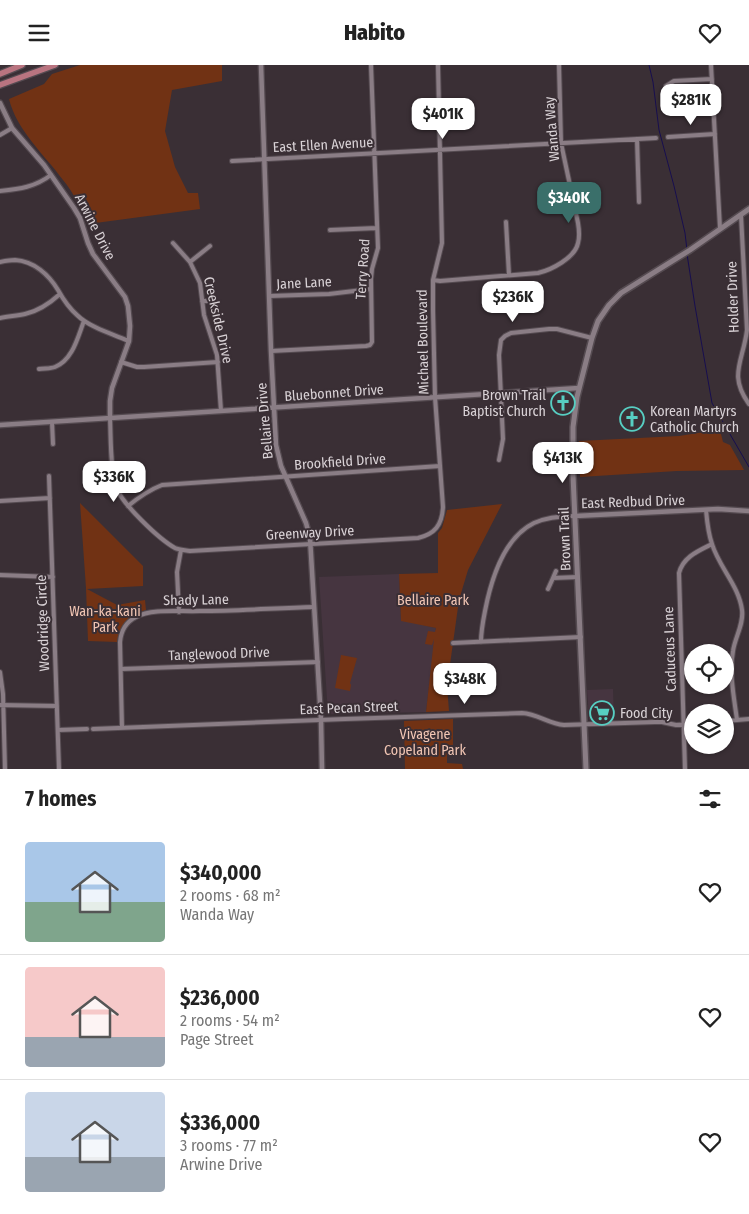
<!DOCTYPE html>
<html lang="en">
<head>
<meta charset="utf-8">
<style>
  body { margin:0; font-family:"Fira Sans Condensed",sans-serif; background:#f2f2f2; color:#222; height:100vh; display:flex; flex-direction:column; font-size:19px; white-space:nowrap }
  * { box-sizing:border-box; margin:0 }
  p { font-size:16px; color:#767676 }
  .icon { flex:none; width:28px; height:28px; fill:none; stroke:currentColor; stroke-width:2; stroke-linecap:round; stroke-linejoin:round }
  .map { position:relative; height:704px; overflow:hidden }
  .sheet { display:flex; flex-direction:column; background:#fff; flex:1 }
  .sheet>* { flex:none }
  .controls { position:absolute; left:684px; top:579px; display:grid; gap:10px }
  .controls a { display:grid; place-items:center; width:50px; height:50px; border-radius:50%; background:#fff; box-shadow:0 1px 4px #0004; font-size:25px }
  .price { position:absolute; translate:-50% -42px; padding:0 11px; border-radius:10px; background:#fff; color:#222; font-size:16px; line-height:32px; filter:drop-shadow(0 1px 2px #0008) }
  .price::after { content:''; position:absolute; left:50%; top:30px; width:15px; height:11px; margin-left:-8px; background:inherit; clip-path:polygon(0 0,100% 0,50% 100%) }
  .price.selected { background:#3a6f6a; color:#fff }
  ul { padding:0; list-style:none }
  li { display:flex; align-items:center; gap:15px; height:125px; padding:0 25px }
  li+li { border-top:1px solid #e0e0e0 }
  li span { display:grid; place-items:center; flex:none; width:140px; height:100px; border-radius:5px; color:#555 }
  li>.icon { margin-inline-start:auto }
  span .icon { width:60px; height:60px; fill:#fffc; stroke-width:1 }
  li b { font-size:21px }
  h2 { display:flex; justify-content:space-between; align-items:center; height:60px; padding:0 25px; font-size:21px }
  header { display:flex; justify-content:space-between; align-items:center; height:65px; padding:0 25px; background:#fff; font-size:22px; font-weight:800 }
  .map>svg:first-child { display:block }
</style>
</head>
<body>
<header><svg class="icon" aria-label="menu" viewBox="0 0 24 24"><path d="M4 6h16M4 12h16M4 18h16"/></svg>Habito<svg class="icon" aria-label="heart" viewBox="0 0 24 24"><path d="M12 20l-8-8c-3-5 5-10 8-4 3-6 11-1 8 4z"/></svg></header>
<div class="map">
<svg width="749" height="704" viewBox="0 0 749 704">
  <rect width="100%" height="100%" fill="#3a2f35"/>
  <path fill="#463540" d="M 399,509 L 401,555 L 436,563 L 426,647 L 328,649 L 319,512 Z
    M 613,624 L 614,656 L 592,657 L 589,654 L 587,625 Z"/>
  <path fill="#713214" d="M 80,0 L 222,0 L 222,16 L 172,25 L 165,66 L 175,102 L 188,128 L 198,128 L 200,144 L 88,159 C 81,144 74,128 63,115 C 44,89 17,66 9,34 L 44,19 L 52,9 Z
    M 717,365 L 721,369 L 723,377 L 730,380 L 744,405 L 677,406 L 580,412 L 579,376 L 679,371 Z
    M 80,438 L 143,501 L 143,521 L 87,524 L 117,540 L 145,535 L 146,545 C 128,550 120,559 117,577 L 88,576 L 86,523 Z
    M 502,439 L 468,505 L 459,535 L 447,621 L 449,646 L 426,647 L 434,574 L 432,580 L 425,579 L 428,566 L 435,567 L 436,563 L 401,556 L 399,509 L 438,508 L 438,468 L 442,463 L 447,445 Z
    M 341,590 L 357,593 L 350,618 L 351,620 L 350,626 L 335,623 Z
    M 453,654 L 453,680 L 447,680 L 447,698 L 462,699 L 463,704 L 405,704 L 404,656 Z"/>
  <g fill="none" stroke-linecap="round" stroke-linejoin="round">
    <path stroke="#170e4f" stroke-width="1" d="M 649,0 L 653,17 L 659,65 L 674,121 L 685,168 L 687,185
      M 687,189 L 695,241 L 712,338 L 749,402"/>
    <g stroke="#554b51" stroke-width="6">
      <path id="minor" d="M 711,0 L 720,163
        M 666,21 L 674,16 L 712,14
        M 0,70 L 12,63
        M 668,72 L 715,69
        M 637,74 L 639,137
        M 232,96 L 656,73
        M 0,126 C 20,124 35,122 51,110
        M 741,150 L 747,265 C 743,297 728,310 749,339
        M 506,157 L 509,210
        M 330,165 L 377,163
        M 173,178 L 190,197 L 200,218 L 204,250 L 217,290 L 221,346
        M 0,197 C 5,196 10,195 15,195 C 34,196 49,210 58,225 C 63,234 69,243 77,250 C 89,262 112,269 129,276
        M 190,197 L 210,181
        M 433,215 L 440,216 L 538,208 C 551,205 575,193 578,178 C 580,171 579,164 578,158 L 561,78 L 559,0
        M 269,231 L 329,229 L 371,224
        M 202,236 L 212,236
        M 0,253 C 8,251 16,251 25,249 C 39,246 49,239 60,229
        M 271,286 L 366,281 L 370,280 L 372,277 L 371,214 L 372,204 L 378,183 L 371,0
        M 121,297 L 137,302 L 144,302 L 218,297
        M 39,304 C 44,303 50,304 55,302 C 73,295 78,271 84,256
        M 110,353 C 111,374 110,403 116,422 C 122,439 159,474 175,483 C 179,485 185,485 190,486 L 418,473 C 435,469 442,460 443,442 L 435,332 L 433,245 L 433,215 L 442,178 L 438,0
        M 52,357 L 53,379
        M 499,395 L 503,374 L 499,290 L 501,275 L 505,271 L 511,268 L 549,264 L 557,264 L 592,273
        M 49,411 L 59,704
        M 0,436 L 50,433
        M 128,441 C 139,432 149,425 162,420 L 440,401
        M 706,445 C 707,456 708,468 712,479 C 719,502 739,521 742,545 C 744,559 735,572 733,586 C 729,609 734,632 737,655
        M 0,510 L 53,512
        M 553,513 L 556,506
        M 548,524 L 553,513 L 578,512
        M 179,547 L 177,507 L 181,485
        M 481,577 C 481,566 483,556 485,546 C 491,515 503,473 534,458 C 547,452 561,451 575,451
        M 453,578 L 581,572
        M 121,604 L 318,597
        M 0,607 L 3,629 L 5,704
        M 0,640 L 57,641
        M 725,656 L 749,654
        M 122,663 L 120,577 C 121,566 126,557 136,552 C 152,543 181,547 200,546 C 238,546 276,543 314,542
        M 93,664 L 345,654 L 522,648 C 538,649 549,659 564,660 L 655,657 L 662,657 L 676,660 L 692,659
        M 58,665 L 87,664
        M 685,704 L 679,508 C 683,492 698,486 712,479"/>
    </g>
    <g stroke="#554b51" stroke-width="7">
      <path id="tertiary" d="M 261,0 L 271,286 L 276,380 L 281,401 L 306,458 L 310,473 L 321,655 L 322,704
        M 0,38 L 12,63 L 44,100 L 74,143 L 80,153 L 88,178 L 93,189 L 125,232 L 128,241 L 130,261 L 129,276 L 112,323 L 110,336 L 110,353
        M 0,360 L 579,323
        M 575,451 L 718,444 L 749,446"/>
    </g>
    <g stroke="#554b51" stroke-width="8">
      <path id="secondary" d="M 586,704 L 573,410 L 573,362 L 577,332 L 592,273 L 598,256 L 609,240 L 621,228 L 690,185 L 749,144"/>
    </g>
    <g stroke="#554b51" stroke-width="8">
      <path id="primary" d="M 0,9 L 22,0
        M 0,20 L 55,0"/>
    </g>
    <use href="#minor" stroke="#8a7d85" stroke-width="4"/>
    <use href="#tertiary" stroke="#8a7d85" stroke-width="4.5"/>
    <use href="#secondary" stroke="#8a7d85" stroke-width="5"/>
    <use href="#primary" stroke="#b97480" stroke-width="5.5"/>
  </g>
  <defs>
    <g id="church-ring" transform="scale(1.25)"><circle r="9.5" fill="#3a2f35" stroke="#57cec2" stroke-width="1.5"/><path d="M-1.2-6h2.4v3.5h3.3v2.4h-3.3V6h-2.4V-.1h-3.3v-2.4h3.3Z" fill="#57cec2"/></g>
    <g id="supermarket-ring" transform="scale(1.25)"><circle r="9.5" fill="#3a2f35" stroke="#57cec2" stroke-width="1.5"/><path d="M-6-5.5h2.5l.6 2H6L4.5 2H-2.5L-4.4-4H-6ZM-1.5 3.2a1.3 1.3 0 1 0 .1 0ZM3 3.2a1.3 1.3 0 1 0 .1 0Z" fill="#57cec2"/></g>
  </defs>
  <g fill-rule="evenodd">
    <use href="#church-ring" x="563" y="338"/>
    <use href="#church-ring" x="632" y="354"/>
    <use href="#supermarket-ring" x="602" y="648"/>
  </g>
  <g text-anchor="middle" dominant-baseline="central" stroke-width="4" stroke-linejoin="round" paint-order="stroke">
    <g font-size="14" fill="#d9d2d6" stroke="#3a2f35">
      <text transform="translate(552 64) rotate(-95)">Wanda Way</text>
      <text transform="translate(323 80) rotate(-3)">East Ellen Avenue</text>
      <text transform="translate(95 162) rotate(63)">Arwine Drive</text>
      <text transform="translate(363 204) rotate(-86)">Terry Road</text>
      <text transform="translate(304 218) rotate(-3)">Jane Lane</text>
      <text transform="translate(733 232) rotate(-92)">Holder Drive</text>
      <text transform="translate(218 255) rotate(77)">Creekside Drive</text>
      <text transform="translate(423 277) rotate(-91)">Michael Boulevard</text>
      <text transform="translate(334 328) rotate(-4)">Bluebonnet Drive</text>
      <text transform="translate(265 356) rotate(-95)">Bellaire Drive</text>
      <text transform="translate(340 397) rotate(-4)">Brookfield Drive</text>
      <text transform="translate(633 437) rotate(-2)">East Redbud Drive</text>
      <text transform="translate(310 468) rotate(-3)">Greenway Drive</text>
      <text transform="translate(565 474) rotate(-92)">Brown Trail</text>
      <text transform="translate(196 535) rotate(-1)">Shady Lane</text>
      <text transform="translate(43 558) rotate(-92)">Woodridge Circle</text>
      <text transform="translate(670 584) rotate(-92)">Caduceus Lane</text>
      <text transform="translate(219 589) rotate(-2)">Tanglewood Drive</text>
      <text transform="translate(349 643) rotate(-2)">East Pecan Street</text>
    </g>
    <g font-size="14" fill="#d9d2d6" stroke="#3a2f35" text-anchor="start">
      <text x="546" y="330" text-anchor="end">Brown Trail<tspan x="546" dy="16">Baptist Church</tspan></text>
      <text x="650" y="346">Korean Martyrs<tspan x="650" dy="16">Catholic Church</tspan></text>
      <text x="620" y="648">Food City</text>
    </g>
    <g font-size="14" fill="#f2c6b4" stroke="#3a2f35">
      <text x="433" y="535">Bellaire Park</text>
      <text x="105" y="546">Wan-ka-kani<tspan x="105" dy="16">Park</tspan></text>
      <text x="425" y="669">Vivagene<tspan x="425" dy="16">Copeland Park</tspan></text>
    </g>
  </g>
</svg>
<div class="controls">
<a><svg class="icon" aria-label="locate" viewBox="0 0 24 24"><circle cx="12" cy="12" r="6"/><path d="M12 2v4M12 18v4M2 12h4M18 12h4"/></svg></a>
<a><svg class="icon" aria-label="layers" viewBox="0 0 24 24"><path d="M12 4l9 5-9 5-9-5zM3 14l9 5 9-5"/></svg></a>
</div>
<b class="price" style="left:691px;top:61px">$281K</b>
<b class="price" style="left:443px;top:75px">$401K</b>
<b class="price selected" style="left:569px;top:159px">$340K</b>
<b class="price" style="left:513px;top:258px">$236K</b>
<b class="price" style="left:563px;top:419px">$413K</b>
<b class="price" style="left:114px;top:438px">$336K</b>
<b class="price" style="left:465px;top:640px">$348K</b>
</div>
<section class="sheet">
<h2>7 homes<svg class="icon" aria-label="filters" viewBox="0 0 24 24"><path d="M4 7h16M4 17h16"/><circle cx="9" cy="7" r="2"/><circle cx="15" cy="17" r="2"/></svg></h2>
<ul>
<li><span style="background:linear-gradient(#a9c7e8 60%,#7fa58c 0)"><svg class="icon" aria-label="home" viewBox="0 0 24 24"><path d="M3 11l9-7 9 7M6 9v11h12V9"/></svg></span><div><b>$340,000</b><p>2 rooms · 68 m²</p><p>Wanda Way</p></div><svg class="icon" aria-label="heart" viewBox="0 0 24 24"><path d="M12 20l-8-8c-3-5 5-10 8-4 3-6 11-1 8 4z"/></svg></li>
<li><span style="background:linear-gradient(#f6c9c9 70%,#9aa5b1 0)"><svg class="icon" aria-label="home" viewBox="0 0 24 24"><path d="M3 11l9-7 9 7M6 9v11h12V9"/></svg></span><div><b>$236,000</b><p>2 rooms · 54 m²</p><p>Page Street</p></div><svg class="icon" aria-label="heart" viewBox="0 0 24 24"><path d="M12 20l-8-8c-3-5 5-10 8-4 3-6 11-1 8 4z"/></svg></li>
<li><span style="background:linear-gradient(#c9d6e8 65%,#9aa5b1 0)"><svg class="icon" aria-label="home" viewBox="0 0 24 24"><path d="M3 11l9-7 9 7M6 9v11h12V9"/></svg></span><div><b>$336,000</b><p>3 rooms · 77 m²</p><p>Arwine Drive</p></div><svg class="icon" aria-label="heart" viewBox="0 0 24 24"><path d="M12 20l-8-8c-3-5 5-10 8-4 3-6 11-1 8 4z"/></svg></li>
</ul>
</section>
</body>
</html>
